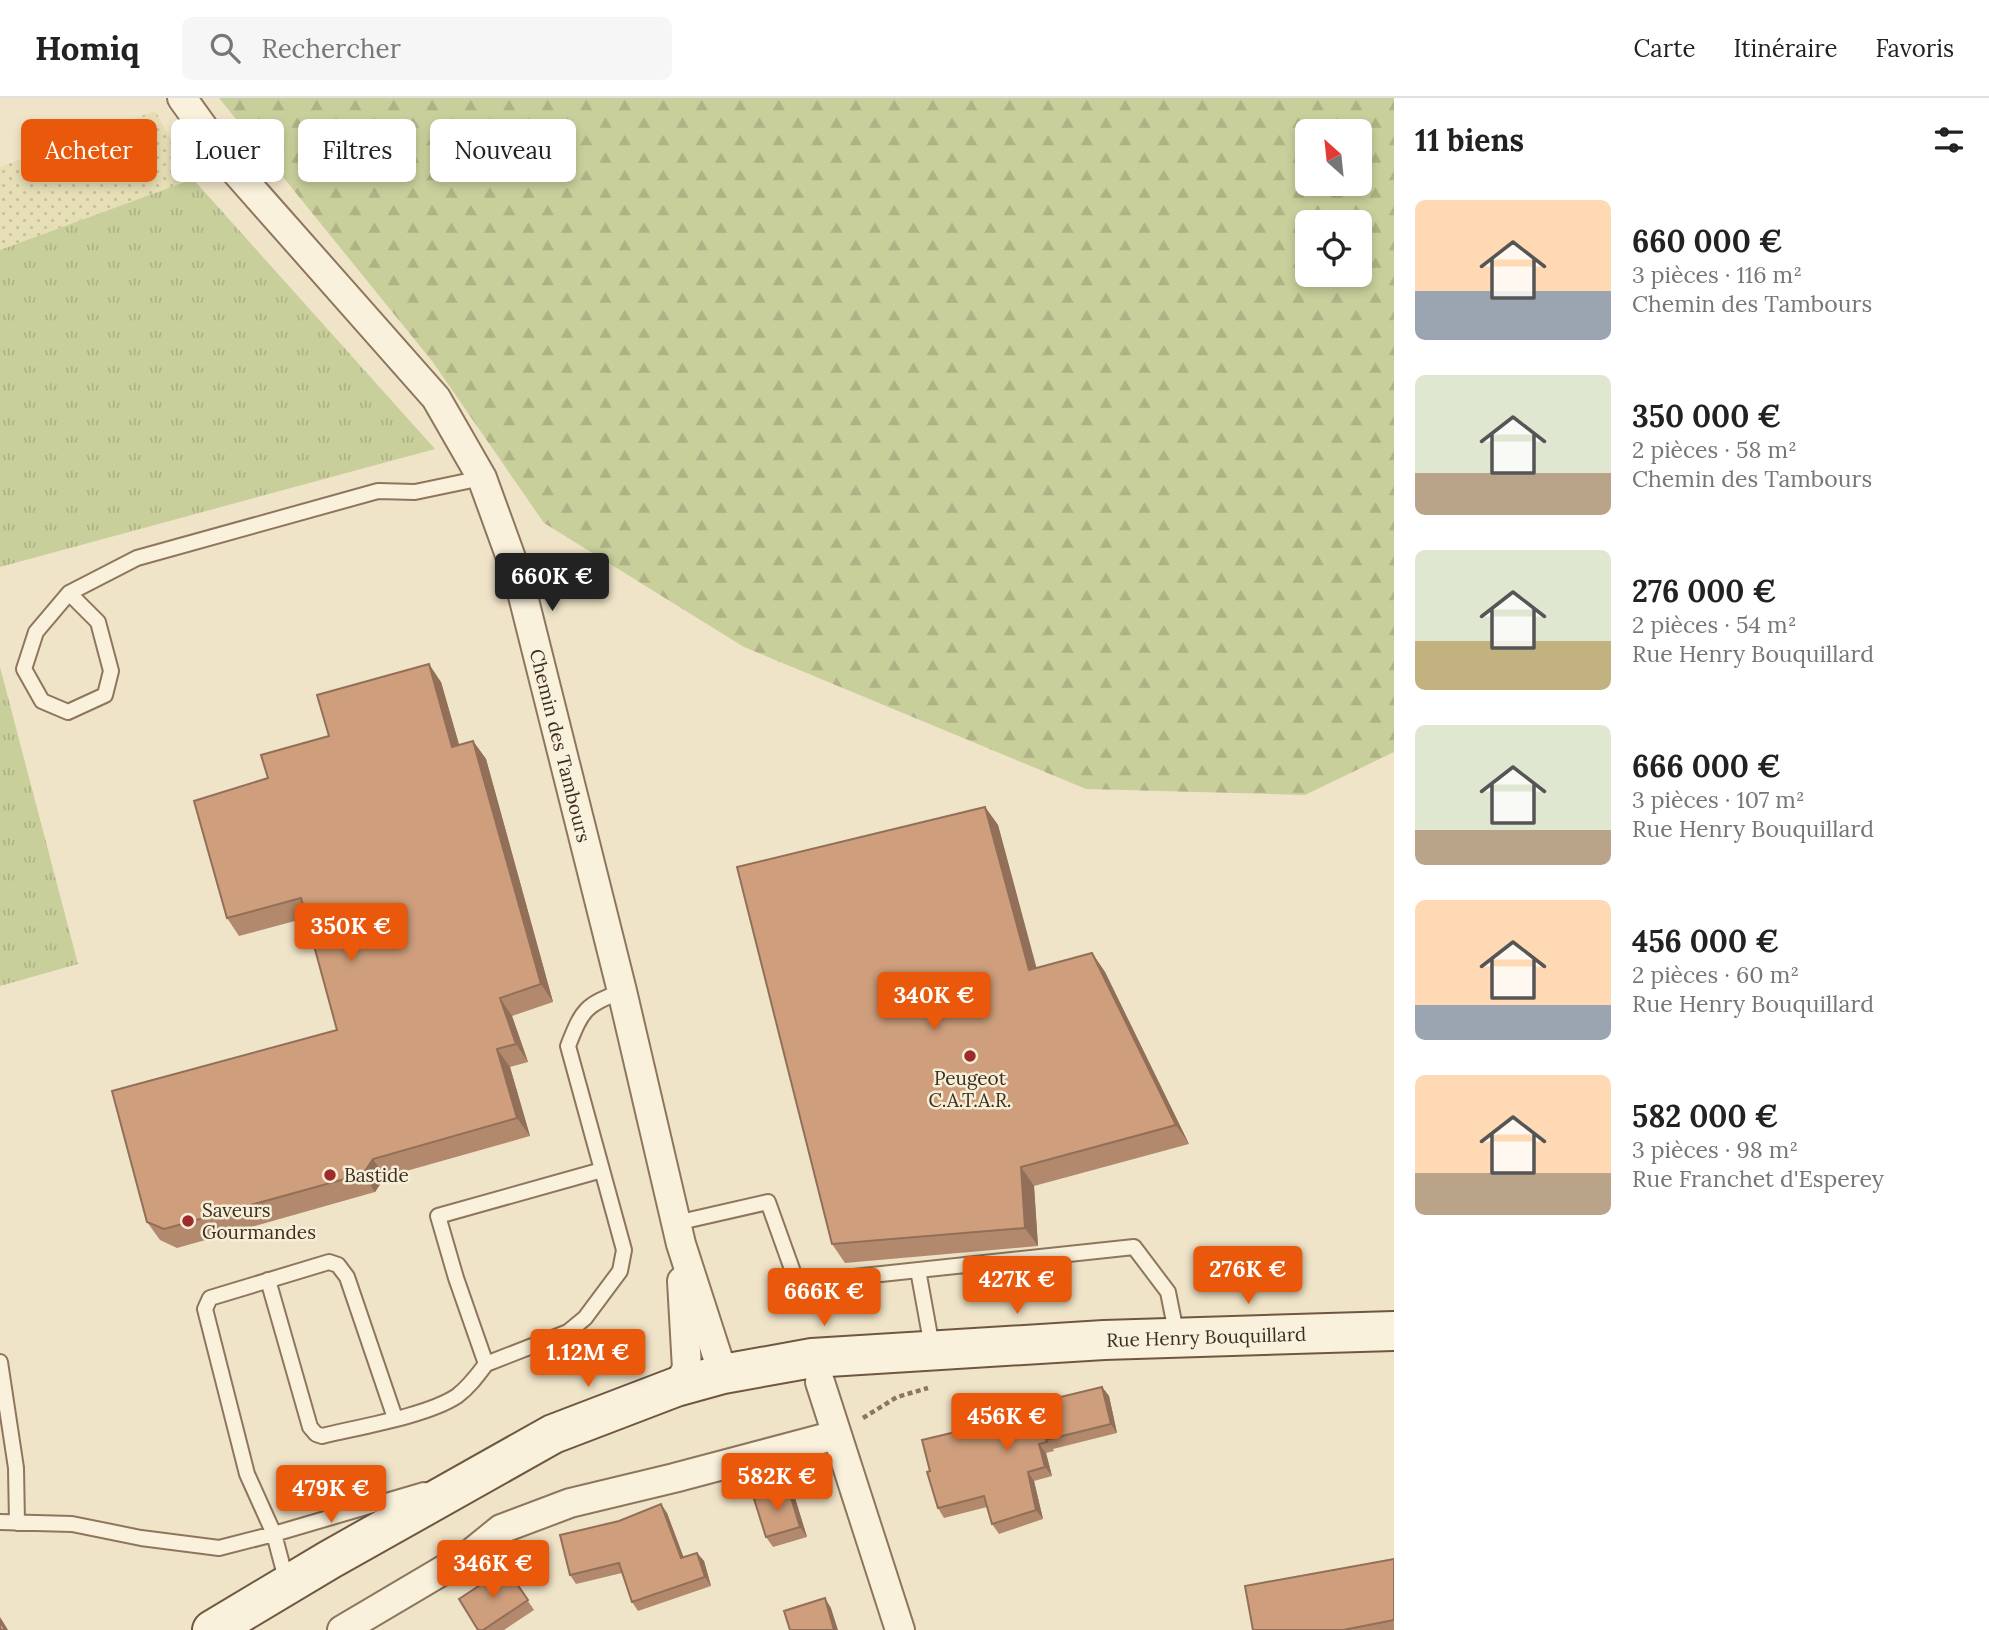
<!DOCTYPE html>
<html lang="fr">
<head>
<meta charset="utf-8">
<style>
  body { margin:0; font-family:Lora,serif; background:#f6f6f6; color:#222; height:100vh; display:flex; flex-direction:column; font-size:26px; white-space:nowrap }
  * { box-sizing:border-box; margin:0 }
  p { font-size:23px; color:#767676 }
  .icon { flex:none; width:38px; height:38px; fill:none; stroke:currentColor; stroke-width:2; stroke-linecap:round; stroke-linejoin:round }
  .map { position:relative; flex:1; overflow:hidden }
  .sheet { display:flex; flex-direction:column; background:#fff; width:595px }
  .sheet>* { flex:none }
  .guide { position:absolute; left:21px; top:21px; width:665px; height:63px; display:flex; gap:14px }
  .needle { width:46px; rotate:333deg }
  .fabs { position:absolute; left:1295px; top:21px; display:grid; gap:14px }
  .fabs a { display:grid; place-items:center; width:77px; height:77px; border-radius:10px; background:#fff; box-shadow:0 4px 10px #0003; font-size:35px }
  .price { position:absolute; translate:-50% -60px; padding:0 16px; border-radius:7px; background:#ea580c; color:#fff; font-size:23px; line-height:46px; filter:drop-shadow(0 2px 4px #0008) }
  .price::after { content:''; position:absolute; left:50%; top:42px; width:21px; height:16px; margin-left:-10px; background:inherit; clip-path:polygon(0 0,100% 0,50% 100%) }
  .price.current { background:#222; color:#fff }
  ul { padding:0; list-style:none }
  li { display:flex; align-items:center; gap:21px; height:175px; padding:0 21px }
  li span { display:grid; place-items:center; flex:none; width:196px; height:140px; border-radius:10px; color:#555 }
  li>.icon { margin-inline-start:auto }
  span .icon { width:84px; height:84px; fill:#fffc; stroke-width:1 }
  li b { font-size:30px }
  h2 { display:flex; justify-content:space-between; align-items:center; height:84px; padding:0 21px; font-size:30px }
  .pill { padding:0 24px; border-radius:10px; background:#fff; box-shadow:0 4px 10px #0003; font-size:24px; line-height:63px }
  .pill.current { background:#ea580c; color:#fff }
  header { display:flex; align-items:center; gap:42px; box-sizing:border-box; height:98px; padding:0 35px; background:#fff; border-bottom:2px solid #e0e0e0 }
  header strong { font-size:33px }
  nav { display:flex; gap:38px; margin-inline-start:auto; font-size:24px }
  .search { width:490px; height:63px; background:#f6f6f6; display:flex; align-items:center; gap:18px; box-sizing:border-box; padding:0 24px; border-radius:10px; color:#767676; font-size:26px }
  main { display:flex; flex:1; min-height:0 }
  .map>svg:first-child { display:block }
</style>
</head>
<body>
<header>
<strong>Homiq</strong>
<div class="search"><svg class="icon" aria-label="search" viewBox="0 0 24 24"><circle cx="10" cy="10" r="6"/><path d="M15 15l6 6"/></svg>Rechercher</div>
<nav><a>Carte</a><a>Itinéraire</a><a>Favoris</a></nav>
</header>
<main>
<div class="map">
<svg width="1394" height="1532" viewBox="0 0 1394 1532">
  <defs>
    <pattern id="farmland-dots" width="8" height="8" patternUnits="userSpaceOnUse" patternTransform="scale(1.75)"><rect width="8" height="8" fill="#e6deb5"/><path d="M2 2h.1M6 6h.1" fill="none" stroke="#c6bf9b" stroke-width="1.8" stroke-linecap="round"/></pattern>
    <pattern id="grass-tufts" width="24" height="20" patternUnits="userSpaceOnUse" patternTransform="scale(1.75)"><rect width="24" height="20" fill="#c9cf9b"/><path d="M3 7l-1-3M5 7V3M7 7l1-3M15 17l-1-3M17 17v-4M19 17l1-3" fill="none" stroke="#aeb285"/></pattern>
    <pattern id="forest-firs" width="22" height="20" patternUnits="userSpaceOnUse" patternTransform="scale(1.75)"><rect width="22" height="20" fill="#c9cf9b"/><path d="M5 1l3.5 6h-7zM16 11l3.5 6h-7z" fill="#aeb285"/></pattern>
  </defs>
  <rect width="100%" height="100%" fill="#f0e4c8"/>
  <path fill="url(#farmland-dots)" d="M 155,13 L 193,81 L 0,152 L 0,69 Z"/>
  <path fill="url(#grass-tufts)" d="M 193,81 L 435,351 L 0,469 L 0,152 Z
    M 0,569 L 78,866 L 0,888 Z"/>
  <path fill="url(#forest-firs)" fill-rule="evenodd" d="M 219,0 L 1394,0 L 1394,654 L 1305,697 L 1086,691 L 744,549 L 544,425 L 432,263 ZM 1307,33 L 1360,33 L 1360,86 L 1307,86 ZM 1307,124 L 1360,124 L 1360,177 L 1307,177 Z"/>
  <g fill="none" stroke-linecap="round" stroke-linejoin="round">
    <g stroke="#8d765c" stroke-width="18">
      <path id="service" d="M 69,495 L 98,524 L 111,573 L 105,597 L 68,614 L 42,603 L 24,571 L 36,534 L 69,495 L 137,460 L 378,393 L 415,394 L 482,380
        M 602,1072 L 438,1118 L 456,1180 L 486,1266 L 568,1234 L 585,1220 L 620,1173 L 624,1152 L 568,948 C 583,910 585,908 622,893
        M 676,1125 L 768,1104 L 797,1185 L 1134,1149 L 1168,1194 L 1177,1239
        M 918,1172 L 932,1249
        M 268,1182 L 310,1329 L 316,1336 L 322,1338 C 358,1329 427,1318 457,1298 C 469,1289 477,1278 486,1266
        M 0,1264 L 16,1370 L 17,1425
        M 0,1424 L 72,1426 L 141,1440 L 219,1450 L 274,1436 L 424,1392
        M 287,1485 L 274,1436 L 247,1376 L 205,1211 L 210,1200 L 329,1164 L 338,1167 L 347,1179 L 395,1320"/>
    </g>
    <g stroke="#8d765c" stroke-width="32">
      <g id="minor">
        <path id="s1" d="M 182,0 L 231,68 L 436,300 L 482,380 L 519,482 L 622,893 L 681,1146 L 723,1276"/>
        <path d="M 820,1284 L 900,1532"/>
        <path d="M 676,1289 L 687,1271 L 682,1183"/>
        <path d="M 342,1532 L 469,1457 L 501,1431 L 570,1405 L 674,1380 L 836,1337"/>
      </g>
    </g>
    <g stroke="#6f573f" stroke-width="42">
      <g id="secondary">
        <path id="s2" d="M 212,1532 L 329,1462 L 553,1336 L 676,1289 L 723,1276 L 812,1260 L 1104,1242 L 1394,1233"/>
      </g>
    </g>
    <path stroke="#8d765c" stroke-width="4.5" stroke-dasharray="5 3.5" stroke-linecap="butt" d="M 863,1320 L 897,1299 L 928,1290"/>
    <use href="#service" stroke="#faf1dc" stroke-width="14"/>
    <use href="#minor" stroke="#faf1dc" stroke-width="28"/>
    <use href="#secondary" stroke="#faf1dc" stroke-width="38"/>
  </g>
  <path fill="#b2896c" d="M 441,584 L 459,647 L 473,643 L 486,661 L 553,904 L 512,918 L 528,964 L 510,969 L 530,1038 L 385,1079 L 375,1094 L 177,1150 L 160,1142 L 147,1124 L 337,932 L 306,820 L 239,838 L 227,820 L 268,680 Z
    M 985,709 L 998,727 L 1036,870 L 1092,855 L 1105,874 L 1189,1046 L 1034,1088 L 1038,1148 L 845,1165 L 832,1146 Z
    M 1102,1289 L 1109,1298 L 1117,1335 L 1053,1351 L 1054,1353 L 1046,1355 L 1052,1378 L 1034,1383 L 1043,1421 L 999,1436 L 992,1426 L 987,1409 L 944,1420 L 938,1410 L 930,1373 L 1018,1319 Z
    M 788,1390 L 795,1400 L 807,1439 L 773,1449 L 766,1439 Z
    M 667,1415 L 683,1459 L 697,1455 L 704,1463 L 711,1488 L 638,1513 L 632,1504 L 622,1475 L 576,1486 L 570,1477 Z
    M 1394,1461 L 1394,1532 L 1253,1532 Z
    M 506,1470 L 534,1512 L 504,1532 L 478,1532 Z"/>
  <path fill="#916f58" d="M 429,566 L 441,584 L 465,667 L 452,649 Z
    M 473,643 L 486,661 L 553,904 L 541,886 Z
    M 985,709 L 998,727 L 1042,890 L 1029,872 Z
    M 1092,855 L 1105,874 L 1189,1046 L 1176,1027 Z
    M 500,900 L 512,918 L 528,964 L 516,946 Z
    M 497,951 L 510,969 L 530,1038 L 517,1020 Z
    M 373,1061 L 385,1079 L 375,1094 L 363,1076 Z
    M 1021,1069 L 1034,1088 L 1038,1148 L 1025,1130 Z
    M 1102,1289 L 1109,1298 L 1117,1335 L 1111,1326 Z
    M 1039,1346 L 1046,1355 L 1052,1378 L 1045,1369 Z
    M 1028,1374 L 1034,1383 L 1043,1421 L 1036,1412 Z
    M 788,1390 L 795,1400 L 807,1439 L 800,1429 Z
    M 661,1406 L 667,1415 L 687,1468 L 681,1460 Z
    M 697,1455 L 704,1463 L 711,1488 L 705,1479 Z
    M 825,1500 L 831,1510 L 838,1532 L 834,1532 Z
    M 0,1519 L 8,1532 L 5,1532 L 0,1523 Z"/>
  <path fill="#cf9f7d" stroke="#916f58" stroke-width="2" d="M 429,566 L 452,649 L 473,643 L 541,886 L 500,900 L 516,946 L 497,951 L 517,1020 L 373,1061 L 363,1076 L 164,1131 L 147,1124 L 112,993 L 337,932 L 301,800 L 227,820 L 194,703 L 268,680 L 261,657 L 329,638 L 317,597 Z
    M 985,709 L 1029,872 L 1092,855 L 1176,1027 L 1021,1069 L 1025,1130 L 832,1146 L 737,769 Z
    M 1102,1289 L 1111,1326 L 1046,1342 L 1047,1344 L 1039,1346 L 1045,1369 L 1028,1374 L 1036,1412 L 992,1426 L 984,1398 L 938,1410 L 927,1374 L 930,1373 L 922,1342 L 1018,1319 L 1015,1310 Z
    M 788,1390 L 800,1429 L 766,1439 L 754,1401 Z
    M 661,1406 L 681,1460 L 697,1455 L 705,1479 L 632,1504 L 619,1465 L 570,1477 L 560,1437 L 619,1423 Z
    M 1394,1461 L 1394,1522 L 1343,1532 L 1253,1532 L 1245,1488 Z
    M 506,1470 L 528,1502 L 483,1532 L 478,1532 L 459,1501 Z
    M 825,1500 L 834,1532 L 790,1532 L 784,1513 Z
    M 0,1523 L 5,1532 L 0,1532 Z"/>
  <g fill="#9e2a2b" stroke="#f7eed8" stroke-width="2.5">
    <circle cx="970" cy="958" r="7"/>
    <circle cx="330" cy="1077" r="7"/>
    <circle cx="188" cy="1123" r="7"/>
  </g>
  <g text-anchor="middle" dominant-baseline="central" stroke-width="5" stroke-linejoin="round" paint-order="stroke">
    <g font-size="19" fill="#3d2e20" stroke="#f7eed8">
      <text stroke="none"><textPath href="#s1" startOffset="765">Chemin des Tambours</textPath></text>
      <text stroke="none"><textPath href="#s2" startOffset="1059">Rue Henry Bouquillard</textPath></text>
    </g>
    <g font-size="19" fill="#3d2e20" stroke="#f7eed8" text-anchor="start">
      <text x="970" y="980" text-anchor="middle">Peugeot<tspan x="970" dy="22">C.A.T.A.R.</tspan></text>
      <text x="344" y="1077">Bastide</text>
      <text x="202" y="1112">Saveurs<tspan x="202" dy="22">Gourmandes</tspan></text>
    </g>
  </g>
</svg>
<div class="fabs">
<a><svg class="needle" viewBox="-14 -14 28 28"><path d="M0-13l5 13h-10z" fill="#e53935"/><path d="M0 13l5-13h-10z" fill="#767676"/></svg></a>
<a><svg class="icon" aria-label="locate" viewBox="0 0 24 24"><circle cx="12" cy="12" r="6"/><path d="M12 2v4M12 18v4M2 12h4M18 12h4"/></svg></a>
</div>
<b class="price current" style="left:552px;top:515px">660K €</b>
<b class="price" style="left:351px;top:865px">350K €</b>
<b class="price" style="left:934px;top:934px">340K €</b>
<b class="price" style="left:1248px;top:1208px">276K €</b>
<b class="price" style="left:1017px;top:1218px">427K €</b>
<b class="price" style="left:824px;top:1230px">666K €</b>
<b class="price" style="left:588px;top:1291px">1.12M €</b>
<b class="price" style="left:1007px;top:1355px">456K €</b>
<b class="price" style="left:777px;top:1415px">582K €</b>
<b class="price" style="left:331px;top:1427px">479K €</b>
<b class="price" style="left:493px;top:1502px">346K €</b>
<div class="guide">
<a class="pill current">Acheter</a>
<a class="pill">Louer</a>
<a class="pill">Filtres</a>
<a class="pill">Nouveau</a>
</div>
</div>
<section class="sheet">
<h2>11 biens<svg class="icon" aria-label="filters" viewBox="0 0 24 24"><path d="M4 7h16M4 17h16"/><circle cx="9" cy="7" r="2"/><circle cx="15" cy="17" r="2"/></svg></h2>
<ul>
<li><span style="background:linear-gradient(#ffd9b3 65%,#9aa5b1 0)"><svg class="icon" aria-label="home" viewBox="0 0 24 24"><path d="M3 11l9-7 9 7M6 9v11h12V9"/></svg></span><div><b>660 000 €</b><p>3 pièces · 116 m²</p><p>Chemin des Tambours</p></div></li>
<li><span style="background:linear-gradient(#dfe7d0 70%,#b9a48a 0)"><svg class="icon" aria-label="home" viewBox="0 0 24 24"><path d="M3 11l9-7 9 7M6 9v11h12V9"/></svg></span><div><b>350 000 €</b><p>2 pièces · 58 m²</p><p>Chemin des Tambours</p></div></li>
<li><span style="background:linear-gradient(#dfe7d0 65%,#c2b280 0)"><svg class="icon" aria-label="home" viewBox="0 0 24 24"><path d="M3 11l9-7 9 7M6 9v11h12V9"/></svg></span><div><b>276 000 €</b><p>2 pièces · 54 m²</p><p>Rue Henry Bouquillard</p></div></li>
<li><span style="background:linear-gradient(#dfe7d0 75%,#b9a48a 0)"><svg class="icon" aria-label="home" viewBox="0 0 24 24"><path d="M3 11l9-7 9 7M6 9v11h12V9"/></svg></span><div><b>666 000 €</b><p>3 pièces · 107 m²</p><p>Rue Henry Bouquillard</p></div></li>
<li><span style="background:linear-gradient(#ffd9b3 75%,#9aa5b1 0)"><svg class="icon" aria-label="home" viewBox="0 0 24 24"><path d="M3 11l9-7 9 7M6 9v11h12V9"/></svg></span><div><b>456 000 €</b><p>2 pièces · 60 m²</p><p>Rue Henry Bouquillard</p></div></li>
<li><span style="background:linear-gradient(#ffd9b3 70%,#b9a48a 0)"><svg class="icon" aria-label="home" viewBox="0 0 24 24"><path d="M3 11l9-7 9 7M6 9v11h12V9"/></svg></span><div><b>582 000 €</b><p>3 pièces · 98 m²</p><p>Rue Franchet d'Esperey</p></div></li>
</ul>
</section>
</main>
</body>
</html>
